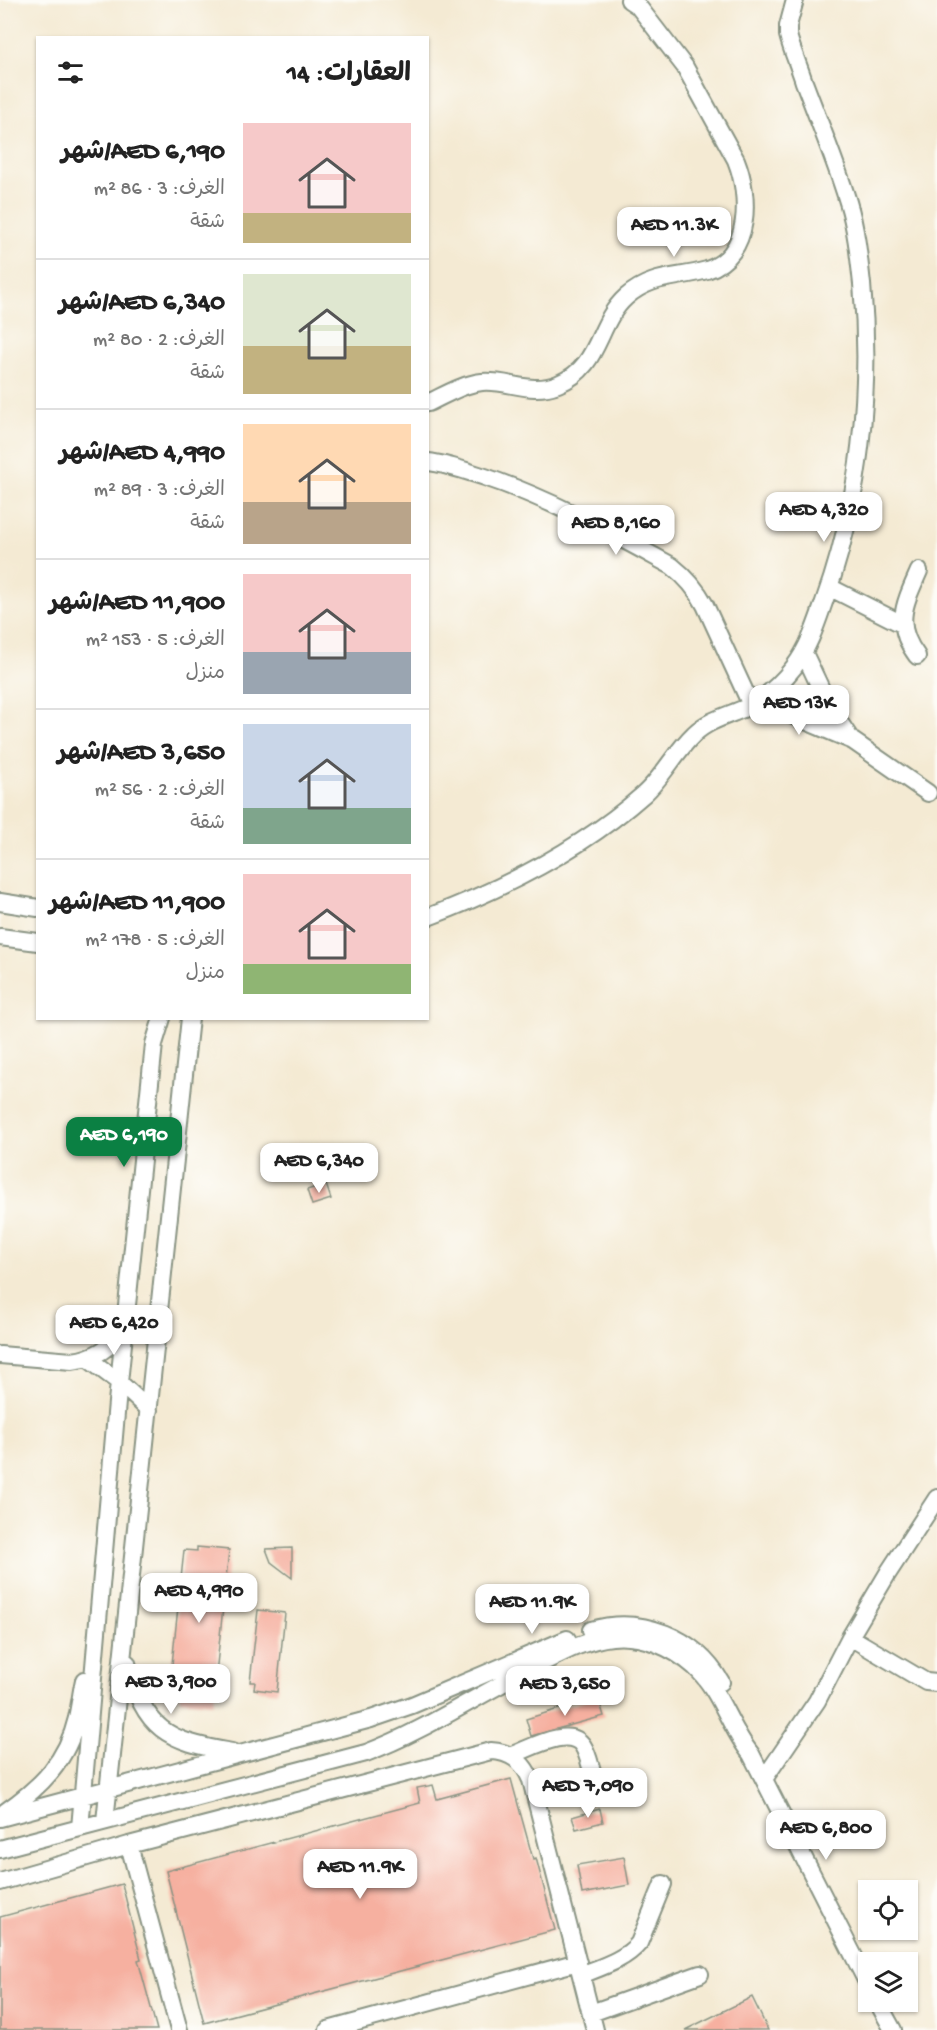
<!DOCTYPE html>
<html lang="ar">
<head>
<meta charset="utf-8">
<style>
  body { margin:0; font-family:"Gochi Hand","Playpen Sans Arabic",sans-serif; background:#f6f6f6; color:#222; direction:rtl; height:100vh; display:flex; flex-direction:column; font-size:22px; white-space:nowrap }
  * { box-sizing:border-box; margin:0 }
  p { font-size:20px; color:#767676 }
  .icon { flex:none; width:33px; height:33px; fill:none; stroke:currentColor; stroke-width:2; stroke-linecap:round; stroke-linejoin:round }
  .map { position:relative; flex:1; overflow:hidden; direction:ltr }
  .details { position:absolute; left:36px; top:36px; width:393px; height:984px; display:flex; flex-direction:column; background:#fff; border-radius:0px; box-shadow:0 2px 4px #0004; direction:rtl }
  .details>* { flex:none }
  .tools { position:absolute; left:858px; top:1880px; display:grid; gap:12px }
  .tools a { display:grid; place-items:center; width:60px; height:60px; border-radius:0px; background:#fff; box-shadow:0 2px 4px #0004; font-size:30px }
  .price { position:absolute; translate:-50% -51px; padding:0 14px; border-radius:12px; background:#fff; color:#222; font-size:20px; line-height:39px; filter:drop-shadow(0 2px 3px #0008) }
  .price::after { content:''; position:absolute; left:50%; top:36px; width:18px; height:14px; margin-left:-9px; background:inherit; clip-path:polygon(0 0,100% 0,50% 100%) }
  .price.active { background:#0b8043; color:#fff }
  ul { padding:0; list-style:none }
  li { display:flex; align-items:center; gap:18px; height:150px; padding:0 18px }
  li+li { border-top:2px solid #e0e0e0 }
  li span { display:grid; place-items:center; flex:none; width:168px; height:120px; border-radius:0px; color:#555 }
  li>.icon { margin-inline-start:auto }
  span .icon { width:72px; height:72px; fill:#fffc; stroke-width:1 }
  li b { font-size:26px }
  h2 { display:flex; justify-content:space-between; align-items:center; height:72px; padding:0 18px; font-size:26px }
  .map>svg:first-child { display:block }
</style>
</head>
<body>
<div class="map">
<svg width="937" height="2030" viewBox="0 0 937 2030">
  <rect width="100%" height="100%" fill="#fdfcf7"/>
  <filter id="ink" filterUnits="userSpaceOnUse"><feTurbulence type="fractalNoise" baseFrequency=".0167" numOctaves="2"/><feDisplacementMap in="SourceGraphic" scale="12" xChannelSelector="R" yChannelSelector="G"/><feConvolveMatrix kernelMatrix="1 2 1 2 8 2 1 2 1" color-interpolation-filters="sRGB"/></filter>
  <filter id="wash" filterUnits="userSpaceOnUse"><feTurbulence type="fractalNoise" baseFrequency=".008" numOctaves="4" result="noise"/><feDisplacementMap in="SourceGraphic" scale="24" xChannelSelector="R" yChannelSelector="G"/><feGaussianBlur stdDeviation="1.35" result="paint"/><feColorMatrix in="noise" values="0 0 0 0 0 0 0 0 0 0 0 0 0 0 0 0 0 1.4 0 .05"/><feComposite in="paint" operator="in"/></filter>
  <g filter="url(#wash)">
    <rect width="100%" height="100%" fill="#f4ead3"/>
    <g id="blocks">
      <path fill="#f6b0a0" d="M 326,1184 L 331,1199 L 312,1205 L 307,1190 Z
        M 197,1547 L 229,1550 L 213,1703 L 181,1700 L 181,1694 L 169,1693 L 184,1550 L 197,1551 Z
        M 292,1548 L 292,1578 L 271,1562 L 266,1549 Z
        M 258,1610 L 285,1613 L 277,1692 L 254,1689 L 255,1682 L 250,1682 Z
        M 598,1697 L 604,1716 L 531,1736 L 526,1719 Z
        M 511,1779 L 533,1859 L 536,1858 L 555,1930 L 204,2023 L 166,1871 L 420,1803 L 417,1788 L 433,1785 L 437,1799 Z
        M 600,1809 L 603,1822 L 576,1829 L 572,1817 Z
        M 624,1857 L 629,1885 L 582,1894 L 577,1865 Z
        M 122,1884 L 141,1959 L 138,1960 L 157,2030 L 0,2030 L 0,1917 Z
        M 752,1997 L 768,2030 L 685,2030 Z"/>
    </g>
  </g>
  <g filter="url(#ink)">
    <use href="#blocks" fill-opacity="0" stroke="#8a9484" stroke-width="1.5"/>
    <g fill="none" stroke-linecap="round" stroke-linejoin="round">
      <g stroke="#8a9484" stroke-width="20">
        <path id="minor" d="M 428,403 C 445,395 463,384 482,382 C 510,380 530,395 558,384 C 601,367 596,324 626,297 C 652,274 677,279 707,270 C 752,255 750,195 736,160 L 685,67 L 638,6 L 629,0
          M 428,462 C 447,464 466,471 485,477 C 551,499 611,533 672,566 C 686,577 696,588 705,605 L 751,705
          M 829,587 L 902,624
          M 804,653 L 830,708 L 850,738
          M 917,656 C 893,624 905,603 919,571
          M 761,699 L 796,717 L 853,741 L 928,793
          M 0,902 L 38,908
          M 428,917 C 505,888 582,849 644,794 C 663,777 675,752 694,734 C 707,721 726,716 743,709 C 763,700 780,685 794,667 C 809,647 816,625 824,602 C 860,502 872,390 862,284 C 859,257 856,228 848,202 C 836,162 819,122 804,82 C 799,66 792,51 788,35 L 788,26 L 795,0
          M 0,937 L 38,942
          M 0,1355 L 72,1361 C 95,1358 111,1348 125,1328
          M 87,1358 L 119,1382 L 149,1410
          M 591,1630 C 641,1615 695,1637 721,1682
          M 850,1637 L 926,1682 L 937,1683
          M 127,1663 C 145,1730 166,1741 232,1752
          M 512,1755 C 529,1749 570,1725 583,1746 C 588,1754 590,1765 593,1774
          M 764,1779 L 817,1701 L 850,1637 L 888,1573 L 937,1498
          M 5,1812 C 41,1787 67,1761 77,1718 C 80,1705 81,1693 84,1680
          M 0,1818 L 371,1719 L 412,1705 L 567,1639
          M 105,1821 L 190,1018
          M 80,1828 L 117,1402 L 154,1044 L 162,1018
          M 129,1845 L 179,2030
          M 0,1849 L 366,1753 C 425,1731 479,1694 536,1666 C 560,1654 584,1640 612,1637 C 642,1634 672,1647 695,1667 C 721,1691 729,1727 751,1754 L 868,1984
          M 0,1882 L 129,1845 L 491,1751 C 511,1752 523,1761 531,1780 L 595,2030
          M 581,1975 C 601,1967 625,1960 639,1943 L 663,1884
          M 877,2001 L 893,2030
          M 591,2013 L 700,1974
          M 328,2030 L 578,1962"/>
      </g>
      <use href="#minor" stroke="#fff" stroke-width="16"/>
    </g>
  </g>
</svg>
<div class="tools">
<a><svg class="icon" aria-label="locate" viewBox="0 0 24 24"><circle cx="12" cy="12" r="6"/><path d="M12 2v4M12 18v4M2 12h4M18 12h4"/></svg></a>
<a><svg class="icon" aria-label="layers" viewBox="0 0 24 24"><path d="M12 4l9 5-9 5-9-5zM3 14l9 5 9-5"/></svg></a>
</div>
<b class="price" style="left:674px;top:258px">AED 11.3K</b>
<b class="price" style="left:824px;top:543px">AED 4,320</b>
<b class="price" style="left:616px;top:556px">AED 8,160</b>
<b class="price" style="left:799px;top:736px">AED 13K</b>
<b class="price active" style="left:124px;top:1168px">AED 6,190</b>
<b class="price" style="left:319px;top:1194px">AED 6,340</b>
<b class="price" style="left:114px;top:1356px">AED 6,420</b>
<b class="price" style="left:199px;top:1624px">AED 4,990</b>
<b class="price" style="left:532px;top:1635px">AED 11.9K</b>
<b class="price" style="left:171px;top:1715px">AED 3,900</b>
<b class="price" style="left:565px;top:1717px">AED 3,650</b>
<b class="price" style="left:588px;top:1819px">AED 7,090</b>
<b class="price" style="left:826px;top:1861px">AED 6,800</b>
<b class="price" style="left:360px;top:1900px">AED 11.9K</b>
<section class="details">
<h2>العقارات: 14<svg class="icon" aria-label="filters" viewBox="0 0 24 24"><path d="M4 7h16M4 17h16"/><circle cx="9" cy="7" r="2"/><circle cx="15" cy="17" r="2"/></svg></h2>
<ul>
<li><span style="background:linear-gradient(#f6c9c9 75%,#c2b280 0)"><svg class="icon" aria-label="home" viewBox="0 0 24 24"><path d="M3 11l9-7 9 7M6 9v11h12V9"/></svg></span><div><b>AED 6,190/شهر</b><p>الغرف: 3 · 86 m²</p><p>شقة</p></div></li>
<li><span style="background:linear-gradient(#dfe7d0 60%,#c2b280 0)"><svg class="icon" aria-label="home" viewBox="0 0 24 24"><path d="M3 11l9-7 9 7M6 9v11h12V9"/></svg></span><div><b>AED 6,340/شهر</b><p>الغرف: 2 · 80 m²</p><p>شقة</p></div></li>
<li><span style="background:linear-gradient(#ffd9b3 65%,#b9a48a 0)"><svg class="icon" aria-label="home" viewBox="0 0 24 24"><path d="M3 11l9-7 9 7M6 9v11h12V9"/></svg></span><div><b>AED 4,990/شهر</b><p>الغرف: 3 · 89 m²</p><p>شقة</p></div></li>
<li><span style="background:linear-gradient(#f6c9c9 65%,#9aa5b1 0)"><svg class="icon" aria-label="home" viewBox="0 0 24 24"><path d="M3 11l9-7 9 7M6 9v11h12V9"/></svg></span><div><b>AED 11,900/شهر</b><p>الغرف: 5 · 153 m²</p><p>منزل</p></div></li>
<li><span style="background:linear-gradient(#c9d6e8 70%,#7fa58c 0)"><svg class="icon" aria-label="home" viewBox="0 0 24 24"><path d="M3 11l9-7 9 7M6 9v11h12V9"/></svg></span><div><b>AED 3,650/شهر</b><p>الغرف: 2 · 56 m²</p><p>شقة</p></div></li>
<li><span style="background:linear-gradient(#f6c9c9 75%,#8fb573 0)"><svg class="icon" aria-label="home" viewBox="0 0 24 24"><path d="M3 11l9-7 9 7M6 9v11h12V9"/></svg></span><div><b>AED 11,900/شهر</b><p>الغرف: 5 · 178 m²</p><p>منزل</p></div></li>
</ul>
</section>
</div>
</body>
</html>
